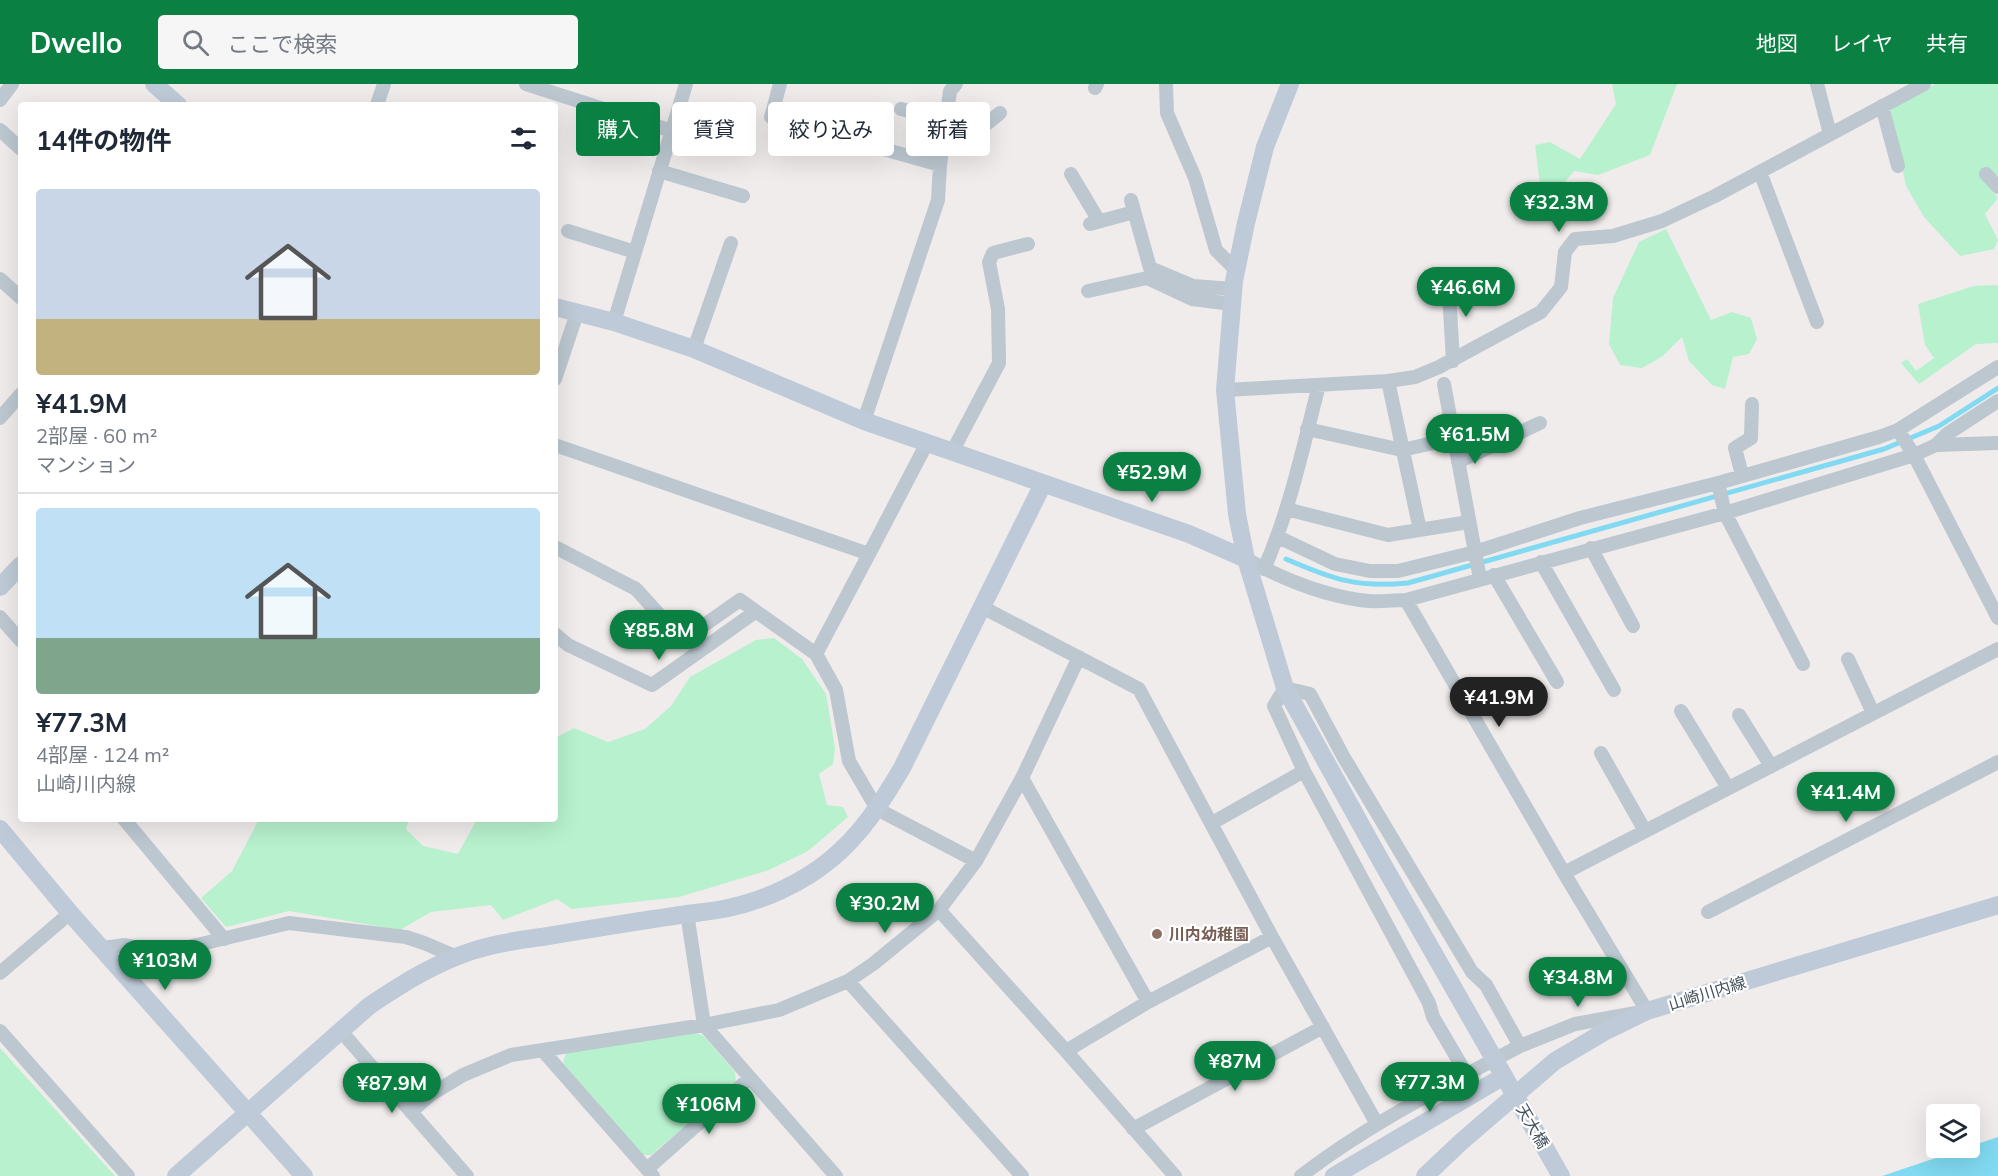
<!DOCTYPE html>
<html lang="ja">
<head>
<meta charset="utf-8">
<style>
  body { margin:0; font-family:Mulish,"Noto Sans JP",sans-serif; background:#f6f6f7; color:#1f2937; height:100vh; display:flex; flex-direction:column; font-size:22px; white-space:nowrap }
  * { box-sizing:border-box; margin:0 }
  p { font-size:20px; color:#747a83 }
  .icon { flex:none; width:33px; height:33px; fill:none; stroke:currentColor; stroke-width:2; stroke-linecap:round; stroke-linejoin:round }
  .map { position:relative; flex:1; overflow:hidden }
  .sheet { position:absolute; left:18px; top:18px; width:540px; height:720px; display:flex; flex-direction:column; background:#fff; border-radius:6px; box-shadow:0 6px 24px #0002 }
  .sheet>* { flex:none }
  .hud { position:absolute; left:576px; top:18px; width:570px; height:54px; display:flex; gap:12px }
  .tools { position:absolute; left:1926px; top:1020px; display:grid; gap:12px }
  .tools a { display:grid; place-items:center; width:54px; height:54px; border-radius:6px; background:#fff; box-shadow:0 6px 24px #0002; font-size:30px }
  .price { position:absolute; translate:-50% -51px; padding:0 14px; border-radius:21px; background:#0b8043; color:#fff; font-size:20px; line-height:39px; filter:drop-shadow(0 2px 3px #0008) }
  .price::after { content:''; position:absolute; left:50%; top:36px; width:18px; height:14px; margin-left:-9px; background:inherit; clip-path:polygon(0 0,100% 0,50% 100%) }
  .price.selected { background:#222; color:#fff }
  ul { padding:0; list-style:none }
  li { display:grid; align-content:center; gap:12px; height:318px; padding:0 18px }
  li+li { border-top:2px solid #e0e1e3 }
  li span { display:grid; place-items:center; height:186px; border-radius:6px; color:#555 }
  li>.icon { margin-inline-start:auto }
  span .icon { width:108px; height:108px; fill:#fffc; stroke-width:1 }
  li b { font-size:26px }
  h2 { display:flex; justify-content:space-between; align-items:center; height:72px; padding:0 18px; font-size:26px }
  .chip { padding:0 21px; border-radius:6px; background:#fff; box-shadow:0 6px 24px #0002; font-size:21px; line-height:54px }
  .chip.selected { background:#0b8043; color:#fff }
  header { display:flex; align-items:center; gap:36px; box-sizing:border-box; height:84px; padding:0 30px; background:#0b8043; color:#fff }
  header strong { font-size:28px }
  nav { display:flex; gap:33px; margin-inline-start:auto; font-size:21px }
  .search { width:420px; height:54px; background:#f6f6f7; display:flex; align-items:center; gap:15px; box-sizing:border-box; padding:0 21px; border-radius:6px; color:#747a83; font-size:22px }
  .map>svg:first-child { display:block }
</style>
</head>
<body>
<header>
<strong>Dwello</strong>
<div class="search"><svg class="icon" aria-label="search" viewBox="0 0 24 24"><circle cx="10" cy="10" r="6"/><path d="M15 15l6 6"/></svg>ここで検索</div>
<nav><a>地図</a><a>レイヤ</a><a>共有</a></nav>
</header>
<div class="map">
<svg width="1998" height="1092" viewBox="0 0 1998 1092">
  <rect width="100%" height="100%" fill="#f0ecec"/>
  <path fill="#b7f1cd" d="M 1612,0 L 1677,0 L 1650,71 L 1598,91 L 1574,87 L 1559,105 L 1540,101 L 1535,61 L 1550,58 L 1580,75 L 1616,20 Z
    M 1935,0 L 1998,0 L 1998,91 L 1986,100 L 1998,114 L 1985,130 L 1998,156 L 1994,165 L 1960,172 L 1924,133 L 1906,102 L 1890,25 Z
    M 1666,145 L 1711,236 L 1732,228 L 1751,234 L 1757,255 L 1749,270 L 1733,273 L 1725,305 L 1712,301 L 1689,277 L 1682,253 L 1663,272 L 1642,284 L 1620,281 L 1609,260 L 1613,214 L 1639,158 Z
    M 1996,201 L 1998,202 L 1998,259 L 1976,260 L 1919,300 L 1901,279 L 1907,275 L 1916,287 L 1934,274 L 1925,261 L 1918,220 L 1974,202 Z
    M 774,554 L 802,575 L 826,610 L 835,664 L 833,680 L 819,690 L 827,721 L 843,723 L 848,733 L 808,767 L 769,786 L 679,813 L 572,825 L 557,815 L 503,836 L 491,821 L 431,828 L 400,846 L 289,827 L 226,843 L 201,814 L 232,787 L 257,739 L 256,735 L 409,735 L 406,745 L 423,762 L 458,770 L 477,735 L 555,735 L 555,654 L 574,644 L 608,658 L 645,645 L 671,622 L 690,593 L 756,556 Z
    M 696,949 L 704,952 L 735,988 L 736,999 L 651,1071 L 643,1071 L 563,979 L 566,969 Z
    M 0,964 L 115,1092 L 0,1092 Z"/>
  <path fill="#81daf1" d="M 1998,1053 L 1998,1092 L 1882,1092 Z"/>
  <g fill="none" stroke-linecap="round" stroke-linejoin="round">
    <path stroke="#81daf1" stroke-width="5" d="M 1286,475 C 1332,495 1357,504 1408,499 L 1884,365 L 1939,342 L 1998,304"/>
    <path stroke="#bcc7d0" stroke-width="14" d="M 526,0 L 672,47
      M 1166,0 L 1167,29 L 1195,94 L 1216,166 L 1237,187
      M 1817,0 L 1830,50
      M 1095,4 L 1097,0
      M 0,16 L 12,0
      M 377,21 L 384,0
      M 1882,22 L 1898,82
      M 901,25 L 946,36
      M 771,33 L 780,0
      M 0,46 L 21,65
      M 827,49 L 940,81
      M 942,64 L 974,50 L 1000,29
      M 659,87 L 743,112
      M 1760,88 L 1817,238
      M 1071,90 L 1099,137
      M 1986,90 L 1998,103
      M 1131,116 L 1150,184 L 1193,202 L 1234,205
      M 1090,140 L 1134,128
      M 568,147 L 635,168
      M 1448,192 L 1453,277
      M 0,195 L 21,214
      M 1088,207 L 1147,194 L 1192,215 L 1232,220
      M 614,238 L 686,0
      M 694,265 L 731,159
      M 555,295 L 577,229
      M 1388,297 L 1420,446
      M 1444,300 L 1480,495
      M 1225,306 L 1388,297 L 1415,293 L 1439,283 L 1541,228 L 1561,203 L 1565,168 L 1575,155 L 1613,152 L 1662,137 L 1715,112 L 1924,0
      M 0,334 L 21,310
      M 864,337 L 938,116 L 940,81 L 950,7 L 956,0
      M 1307,345 L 1402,366 L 1442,357
      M 1898,346 L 1914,371 L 1998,534
      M 555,361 L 869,470 L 927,359
      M 1936,361 L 1998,359
      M 952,368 L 999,279 L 998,225 L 989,178 L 993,169 L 1028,160
      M 1458,378 L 1540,339
      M 1742,391 L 1735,364 L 1751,354 L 1752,320
      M 1718,399 L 1725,429 L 1803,580
      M 1286,425 L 1388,451 L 1469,438
      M 1278,453 L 1335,480 L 1370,487 L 1398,487 L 1475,468 L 1580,434 L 1718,399 L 1879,353 L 1898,346 L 1998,283
      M 555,463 L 636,505 L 663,535 L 690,551 L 740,516 L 816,570 L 836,606 L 849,677 L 877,725 L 976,777
      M 1591,464 L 1633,542
      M 1246,475 C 1283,495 1327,513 1369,517 C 1381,518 1394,516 1406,516 L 1725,429 L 1914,371 L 1936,361 L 1947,350 L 1998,317
      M 1541,478 L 1614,606
      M 1264,485 C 1290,426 1303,363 1319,301
      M 1494,491 L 1557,598
      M 1406,516 L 1564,789 L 1647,927 L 1575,940 L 1520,962
      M 982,523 L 1139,605 L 1272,853 L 1377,1040
      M 0,533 L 21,557
      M 555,550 L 568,561 L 652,601 L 755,528
      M 816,570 L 869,470
      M 1848,575 L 1873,629
      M 1681,627 L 1728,704
      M 1739,631 L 1771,682
      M 1601,669 L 1645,747
      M 1022,694 L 1148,918
      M 124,735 L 224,855
      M 1212,739 L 1304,687
      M 1564,789 L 1998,565
      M 939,826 L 1066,967 L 1175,1092
      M 1708,828 L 1998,678
      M 687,829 L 704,941 L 836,1092
      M 103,864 L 125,861 L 163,869 L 289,839 L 406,853 L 424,859 L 457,873
      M 0,889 L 70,829
      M 848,897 L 1022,1092
      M 340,946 L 467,1092
      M 0,947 L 128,1092
      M 543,967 L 653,1092
      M 1066,967 L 1148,918 L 1272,853
      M 411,1028 L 430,1011 L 463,991 L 511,971 L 704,941 L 779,926 L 848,897 L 873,880 L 939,826 L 976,777 L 1022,694 L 1079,573
      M 1133,1045 L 1323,943
      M 647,1085 L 750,994
      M 1301,1092 C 1368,1040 1445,1002 1520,962 L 1486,901 L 1472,888 L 1343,672 L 1310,610 L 1285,604 L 1274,622 L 1304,687 L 1429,919 L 1433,933 L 1467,991"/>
    <path stroke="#becad7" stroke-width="18" d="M 154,0 L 178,21
      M 1290,0 L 1265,63 L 1246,139 L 1234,197 L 1225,306 L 1237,430 L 1246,475 L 1285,604 L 1381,777
      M 555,223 L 614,238 L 694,265 L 864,337 L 1189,450 L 1246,475
      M 0,503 L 21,481
      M 0,745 L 70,829 L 304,1092
      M 176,1092 L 369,922 C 406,897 446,872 490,862 C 509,857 529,855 548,852 C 590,845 632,838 674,832 C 692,829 710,828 728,824 C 763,817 802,799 830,776 C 861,751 882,718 902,684 L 1043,400
      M 1334,1092 L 1504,992
      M 1425,1092 L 1461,1058 L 1555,977 L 1604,948 L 1647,927 L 1998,821"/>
    <path stroke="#becad7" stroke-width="18" d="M 1381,777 L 1561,1092"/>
  </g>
  <circle fill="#8d6e63" stroke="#fff" stroke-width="2" cx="1157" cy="850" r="6"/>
  <g text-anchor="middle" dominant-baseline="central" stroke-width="4.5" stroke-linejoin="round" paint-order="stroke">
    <g font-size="16" font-weight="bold" fill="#785e54" stroke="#fff" text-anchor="start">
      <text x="1169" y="850">川内幼稚園</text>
    </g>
    <g font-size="16" fill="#44505b" stroke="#fff">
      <text transform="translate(1707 909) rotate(-17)">山崎川内線</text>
      <text transform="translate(1533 1042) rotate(60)">天大橋</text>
    </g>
  </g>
</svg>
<div class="tools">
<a><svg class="icon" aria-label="layers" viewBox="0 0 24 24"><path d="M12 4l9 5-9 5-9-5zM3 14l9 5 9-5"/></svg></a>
</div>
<b class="price" style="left:1559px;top:149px">¥32.3M</b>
<b class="price" style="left:1466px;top:234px">¥46.6M</b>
<b class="price" style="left:1475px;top:381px">¥61.5M</b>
<b class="price" style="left:1152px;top:419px">¥52.9M</b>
<b class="price" style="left:659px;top:577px">¥85.8M</b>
<b class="price selected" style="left:1499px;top:644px">¥41.9M</b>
<b class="price" style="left:1846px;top:739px">¥41.4M</b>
<b class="price" style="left:885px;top:850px">¥30.2M</b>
<b class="price" style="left:165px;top:907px">¥103M</b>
<b class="price" style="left:1578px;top:924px">¥34.8M</b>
<b class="price" style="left:1235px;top:1008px">¥87M</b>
<b class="price" style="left:1430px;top:1029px">¥77.3M</b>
<b class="price" style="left:392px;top:1030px">¥87.9M</b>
<b class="price" style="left:709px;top:1051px">¥106M</b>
<div class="hud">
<a class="chip selected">購入</a>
<a class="chip">賃貸</a>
<a class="chip">絞り込み</a>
<a class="chip">新着</a>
</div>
<section class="sheet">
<h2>14件の物件<svg class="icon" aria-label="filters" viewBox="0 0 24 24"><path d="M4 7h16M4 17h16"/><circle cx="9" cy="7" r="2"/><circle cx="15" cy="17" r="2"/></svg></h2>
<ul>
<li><span style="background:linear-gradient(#c9d6e8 70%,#c2b280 0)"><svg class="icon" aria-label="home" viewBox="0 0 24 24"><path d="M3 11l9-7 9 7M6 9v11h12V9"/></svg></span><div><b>¥41.9M</b><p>2部屋 · 60 m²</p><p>マンション</p></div></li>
<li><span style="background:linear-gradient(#bfe0f5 70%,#7fa58c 0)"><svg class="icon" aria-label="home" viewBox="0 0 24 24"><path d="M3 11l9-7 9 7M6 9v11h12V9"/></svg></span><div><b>¥77.3M</b><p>4部屋 · 124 m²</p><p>山崎川内線</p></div></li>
</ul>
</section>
</div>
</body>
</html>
